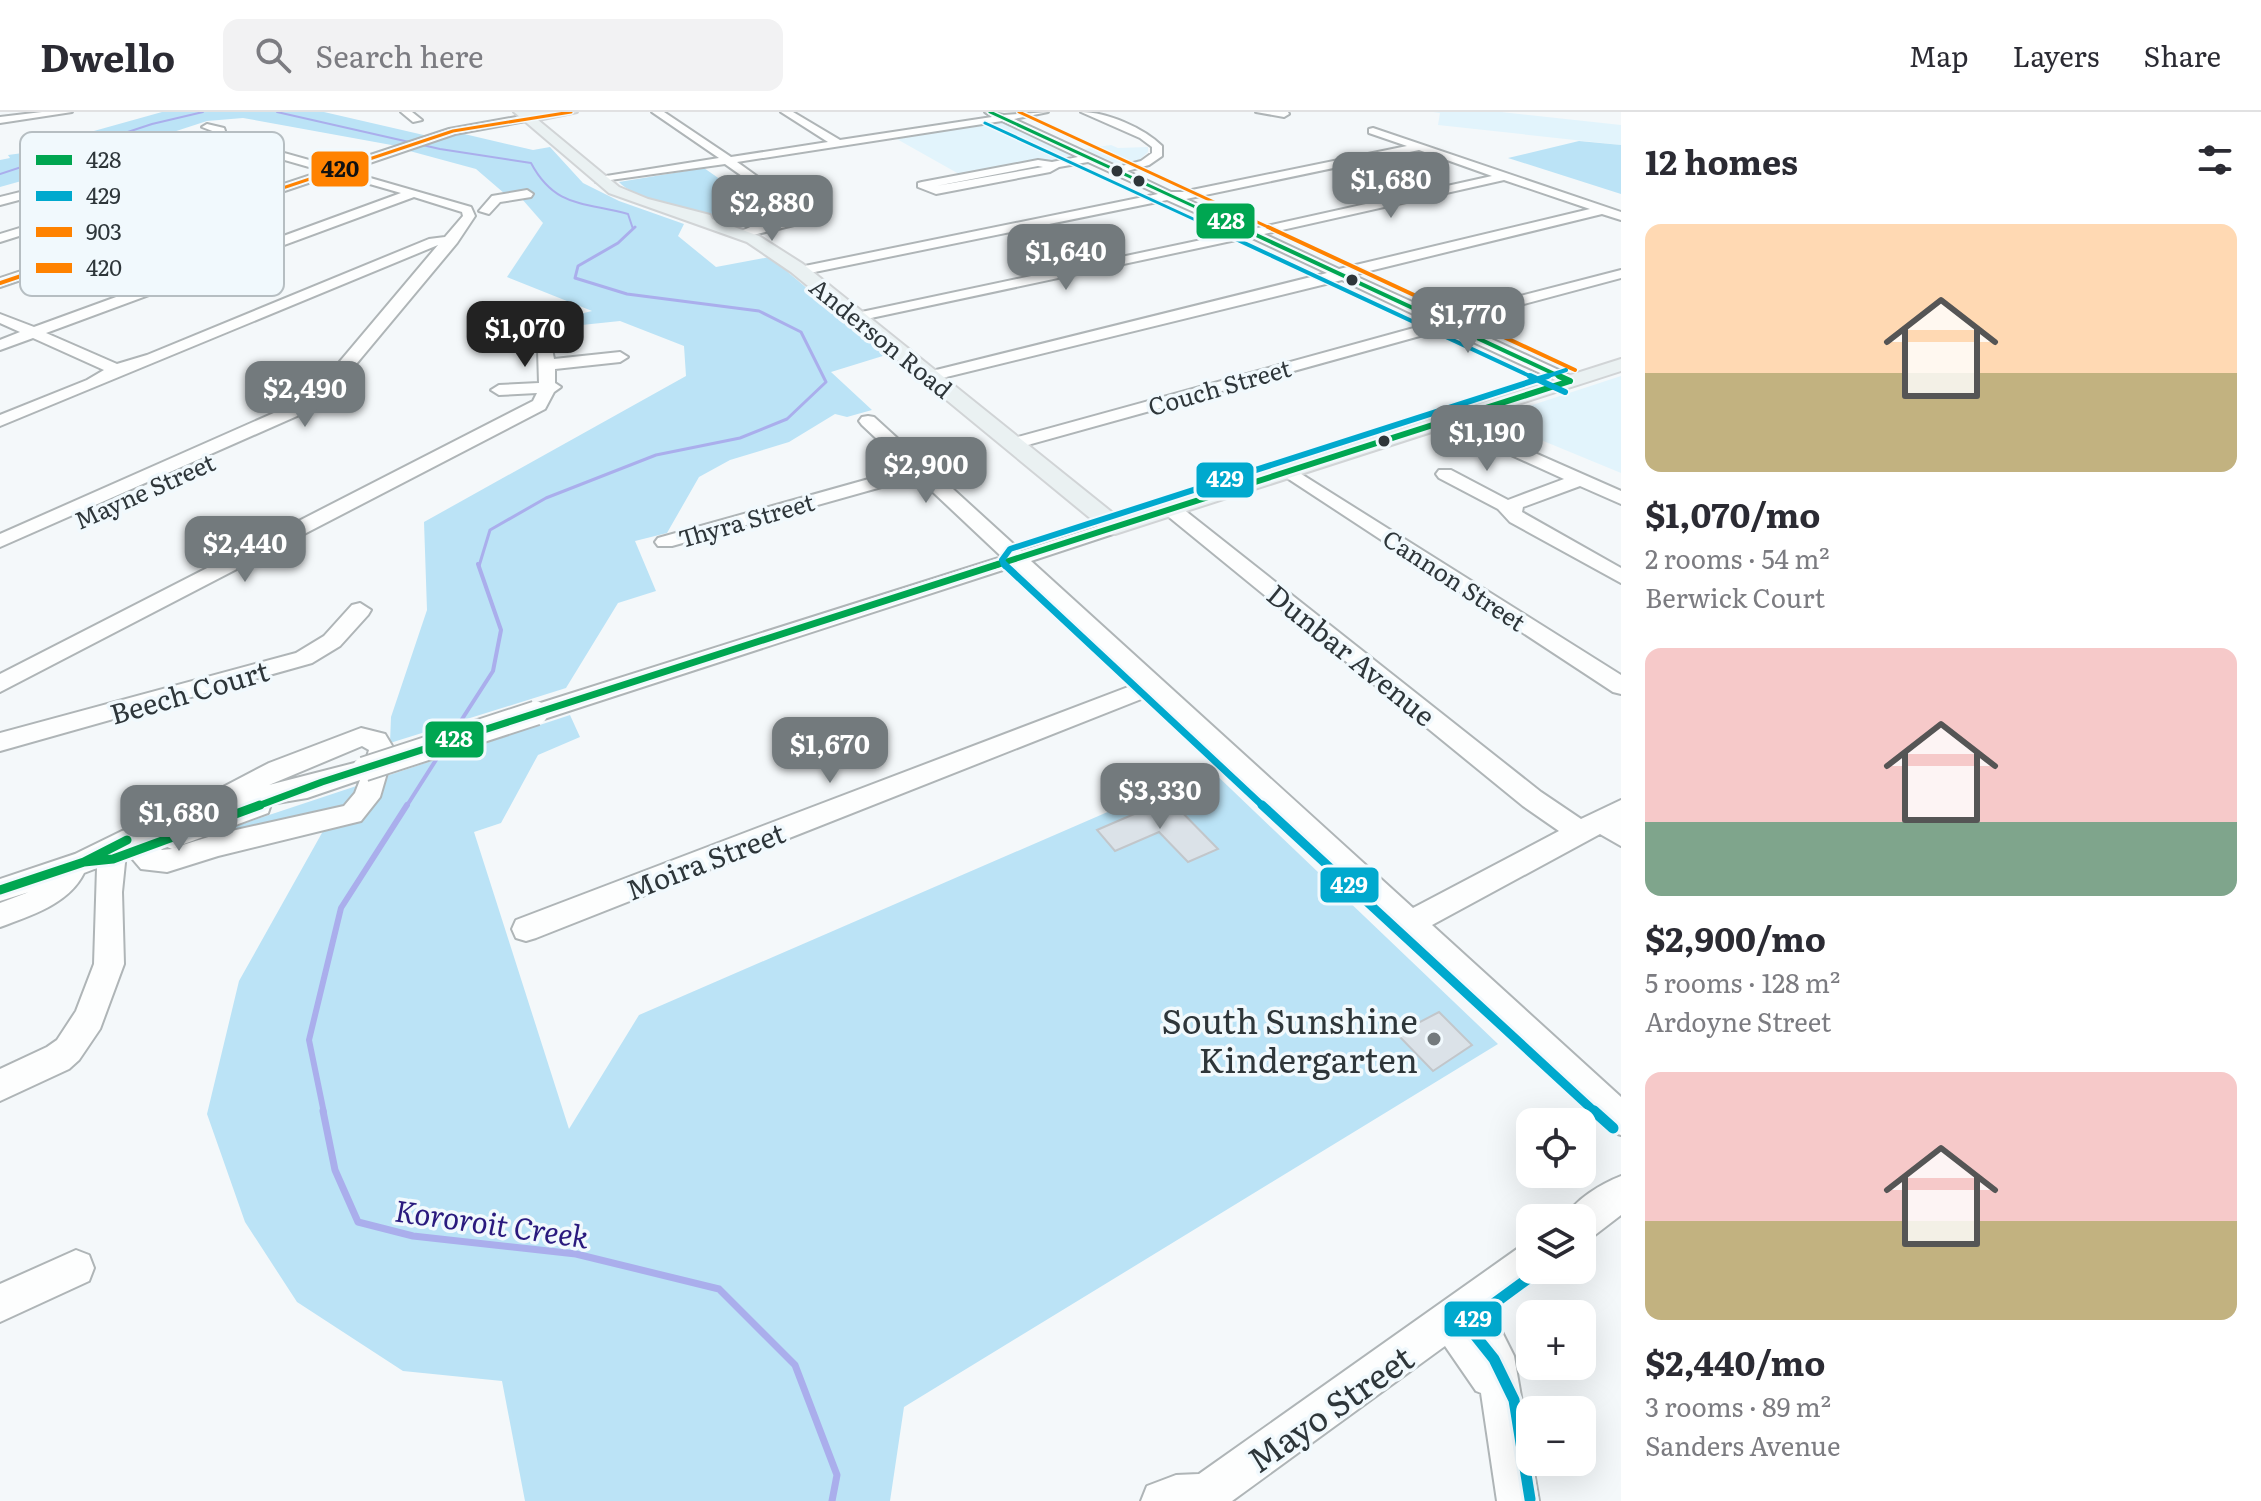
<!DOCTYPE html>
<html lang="en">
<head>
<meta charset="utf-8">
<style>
  body { margin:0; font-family:Literata,serif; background:#f2f2f3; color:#2b2b33; height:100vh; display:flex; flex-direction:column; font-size:30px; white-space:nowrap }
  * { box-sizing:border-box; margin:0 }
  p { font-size:26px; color:#7c7c81 }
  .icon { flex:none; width:44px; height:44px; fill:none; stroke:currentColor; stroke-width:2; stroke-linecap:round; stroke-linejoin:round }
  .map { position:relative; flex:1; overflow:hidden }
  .side { display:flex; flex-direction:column; background:#fff; width:640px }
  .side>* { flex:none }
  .buttons { position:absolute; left:1516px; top:996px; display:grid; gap:16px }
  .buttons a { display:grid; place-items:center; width:80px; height:80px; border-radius:16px; background:#fff; box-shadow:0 8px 32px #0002; font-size:40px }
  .price { position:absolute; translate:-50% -68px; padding:0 18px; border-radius:16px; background:#737a7d; color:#fff; font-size:26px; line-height:52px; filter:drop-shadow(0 2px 4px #0008) }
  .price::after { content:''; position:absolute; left:50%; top:48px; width:24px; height:18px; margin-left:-12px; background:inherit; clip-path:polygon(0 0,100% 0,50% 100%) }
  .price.selected { background:#222; color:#fff }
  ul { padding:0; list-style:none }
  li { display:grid; align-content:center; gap:16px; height:424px; padding:0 24px }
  li span { display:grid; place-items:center; height:248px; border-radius:16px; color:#555 }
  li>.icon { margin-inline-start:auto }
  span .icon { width:144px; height:144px; fill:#fffc; stroke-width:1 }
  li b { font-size:34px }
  h2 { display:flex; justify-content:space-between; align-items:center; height:96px; padding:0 24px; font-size:34px }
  header { display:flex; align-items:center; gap:48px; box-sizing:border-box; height:112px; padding:0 40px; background:#fff; border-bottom:2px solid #e1e1e2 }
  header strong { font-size:38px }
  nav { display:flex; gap:44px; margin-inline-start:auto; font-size:28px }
  .search { width:560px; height:72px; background:#f2f2f3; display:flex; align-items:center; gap:20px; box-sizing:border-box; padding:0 28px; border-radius:16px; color:#7c7c81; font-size:30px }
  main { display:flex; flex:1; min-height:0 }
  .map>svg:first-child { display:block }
</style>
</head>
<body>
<header>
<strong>Dwello</strong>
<div class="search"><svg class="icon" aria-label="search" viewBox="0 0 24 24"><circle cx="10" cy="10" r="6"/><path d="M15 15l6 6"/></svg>Search here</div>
<nav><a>Map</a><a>Layers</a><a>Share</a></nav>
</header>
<main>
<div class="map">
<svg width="1621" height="1389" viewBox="0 0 1621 1389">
  <rect width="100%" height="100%" fill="#f4f8fa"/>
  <path fill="#e2f4fc" d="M 1433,0 L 1501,0 L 1621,13 L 1621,33 L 1438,13 L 1440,1 Z
    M 1000,10 L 1076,45 L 1050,50 L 1034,48 L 959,62 L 895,26 Z
    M 1111,33 L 1118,36 L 1148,35 L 1148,40 L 1138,49 L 1121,54 L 1084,37 Z
    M 1621,264 L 1621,361 L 1490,307 Z"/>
  <path fill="#bbe3f6" d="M 162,0 L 324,0 L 428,24 L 397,34 L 243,6 L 207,9 L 121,37 L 113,35 L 94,40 L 107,45 L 0,75 L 0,48 L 10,46 L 8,43 L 60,36 L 58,29 Z
    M 460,21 L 533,38 L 550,35 L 583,71 L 619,89 L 684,112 L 678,124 L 716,155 L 770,145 L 886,243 L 831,260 L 872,298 L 847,305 L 835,302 L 789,330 L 730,348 L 699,365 L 667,421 L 635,429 L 656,479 L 618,491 L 566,576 L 390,631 L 391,605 L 427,498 L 424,410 L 686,264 L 684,234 L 620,209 L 553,216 L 551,209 L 592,199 L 507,165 L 543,111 L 522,87 L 512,88 L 476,57 L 406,38 Z
    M 1579,29 L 1621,33 L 1621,82 L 1508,46 Z
    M 704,56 L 724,70 L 746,66 L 782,92 C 762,96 734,106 714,104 C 693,101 631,85 619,70 Z
    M 570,603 L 580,625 L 538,643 L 501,711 L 474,720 L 569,1017 L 639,903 L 1209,656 L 1498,932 L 904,1295 L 890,1389 L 525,1389 L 502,1269 L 403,1259 L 297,1190 L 245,1110 L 207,1002 L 239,869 L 332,703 L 163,742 L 170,736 Z"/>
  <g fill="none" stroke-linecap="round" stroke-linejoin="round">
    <path stroke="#aaaeec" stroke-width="2" d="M 277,0 L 440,37 L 531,51 C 555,96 584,90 628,102 L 633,117
      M 0,62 L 152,12 L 203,0"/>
    <path stroke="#aaaeec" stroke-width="3" d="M 479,454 L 490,418 L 546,386 L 656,343 L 740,326 L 787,307 L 826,270 L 801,220 L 759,199 L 627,182 L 575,166 L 578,154 L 618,131 L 635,115"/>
    <path stroke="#aaaeec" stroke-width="4" d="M 455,618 L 493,559 L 501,518 L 478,452
      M 406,695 L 441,640"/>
    <path stroke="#aaaeec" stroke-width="6" d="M 324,1001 L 309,928 L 341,796 L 407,693"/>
    <path stroke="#aaaeec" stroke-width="7" d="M 323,999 L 335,1058 L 358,1110 L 413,1124 L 576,1142 L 719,1177 L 795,1253 L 837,1363 L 832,1389"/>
  </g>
  <path fill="#dbe2e8" stroke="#c2c6ca" stroke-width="2" d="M 1169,687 L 1218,737 L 1188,750 L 1159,720 L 1115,739 L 1097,718 Z
    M 1439,900 L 1472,933 L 1433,959 L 1397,922 Z"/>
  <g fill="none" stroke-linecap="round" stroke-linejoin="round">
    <g stroke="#afb5b7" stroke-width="4">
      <path id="minor" d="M 42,0 L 72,0 L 0,11 L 0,5 Z
        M 401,0 L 412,0 L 422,8 L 413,10 Z
        M 652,0 L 664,0 L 731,45 L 828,30 L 781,0 L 793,0 L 840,28 L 992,5 L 985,0 L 1004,3 L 1048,0 L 1014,7 L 1118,55 L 1141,49 L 1152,41 L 1152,35 L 1140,26 L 1081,0 C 1107,0 1144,16 1162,34 L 1162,44 L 1149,53 L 1127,59 L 1171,80 L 1182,80 L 1407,34 L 1369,21 L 1369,17 L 1373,16 L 1621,100 L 1621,108 L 1602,102 L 1353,163 L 1443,204 L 1621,158 L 1621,166 L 1460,209 L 1459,212 L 1576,266 L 1576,272 L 1564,272 L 1445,217 L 1013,337 L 1007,336 L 1004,332 L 1007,328 L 1432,211 L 1342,168 L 930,269 L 924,267 L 924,261 L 1327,161 L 1250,125 L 857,209 L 850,205 L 852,202 L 1239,120 L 1167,88 L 800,163 L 795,162 L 795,156 L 1158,82 L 1088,50 L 1059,55 L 1050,60 L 936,82 L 918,75 L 918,71 L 922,70 L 1038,48 L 1052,50 L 1078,45 L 1002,9 L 737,50 L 790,88 L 792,91 L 786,95 L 725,52 L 596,70 L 596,66 L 600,65 L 719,46 ZM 1419,38 L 1492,64 L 1253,117 L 1186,87 ZM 1038,54 L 1043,55 L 936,74 ZM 1504,68 L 1590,97 L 1339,157 L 1264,122 Z
        M 1256,0 L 1288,0 L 1289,2 L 1284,5 Z
        M 527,3 L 531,4 L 531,8 L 455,22 L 346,59 L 471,95 L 475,104 L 457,131 L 322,293 L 0,435 L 0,422 L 310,285 L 438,133 L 0,314 L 0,303 L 87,268 L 104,258 L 33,226 L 0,238 L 0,228 L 20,220 L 0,211 L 0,202 L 34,215 L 401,81 L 335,62 L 0,175 L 0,166 L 323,59 L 250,38 L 160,65 L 162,68 L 149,83 L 0,130 L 0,122 L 141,79 L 150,68 L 130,61 L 117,62 L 0,93 L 0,85 L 117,56 L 130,55 L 152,60 L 239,35 L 218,29 L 215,20 L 202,15 L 207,12 L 224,16 L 227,25 L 334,55 L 449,17 ZM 414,85 L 462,100 L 463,104 L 445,125 L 429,127 L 147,243 L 117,252 L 46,221 Z
        M 527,78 L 533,82 L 531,85 L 500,90 L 489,102 L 479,99 L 492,84 Z
        M 794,105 L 798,106 L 798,112 L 741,126 L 735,122 L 759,111 Z
        M 533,205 L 538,206 L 550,226 L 554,247 L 620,240 L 628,245 L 620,250 L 555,257 L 555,271 L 561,275 L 554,280 L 545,297 L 0,580 L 0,562 L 533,289 L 537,281 L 499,283 L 491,278 L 499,273 L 539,271 L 538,238 L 526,209 Z
        M 1449,303 L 1621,379 L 1621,392 L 1580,374 L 1523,395 L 1522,400 L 1621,456 L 1621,471 L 1510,410 L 1498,397 L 1439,366 L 1436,362 L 1439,358 L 1451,358 L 1508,388 L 1564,367 L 1443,312 L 1440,308 Z
        M 868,304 L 874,305 L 1021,439 L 1108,411 L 1122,411 L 1125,415 L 1122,419 L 1031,449 L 1413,796 L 1559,719 L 1523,694 L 1164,401 L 1161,397 L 1164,393 L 1178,393 L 1541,680 L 1581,707 L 1621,688 L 1621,734 L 1600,722 L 1432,813 L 1621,985 L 1621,1023 L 1609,1019 L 1149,584 L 536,826 L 526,829 L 516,826 L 512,817 L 516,808 L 1136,572 L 1012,455 L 544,607 L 536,609 L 528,607 L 524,601 L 528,595 L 1002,445 L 917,365 L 672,434 L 658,434 L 655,430 L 658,426 L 908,356 L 862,313 L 859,309 L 862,305 Z
        M 1290,355 L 1621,563 L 1621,582 L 1613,580 L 1284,364 L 1281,360 L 1284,356 Z
        M 360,491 L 371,498 L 368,503 L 340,534 L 312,551 L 0,639 L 0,621 L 296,541 L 324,524 L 352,493 Z
        M 361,616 L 385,622 L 394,637 L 380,685 L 361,709 L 218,744 L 167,760 L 141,757 L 129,743 L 132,738 L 126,741 L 122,780 L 124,852 L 100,917 L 79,948 L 69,957 L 0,989 L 0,957 L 47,935 L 57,928 L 76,899 L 94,852 L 97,756 L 84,761 C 69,792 30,804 0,815 L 0,791 L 29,780 L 0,789 L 0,767 L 75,742 L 122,719 L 164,706 L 269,651 ZM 362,634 L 369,638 L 366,648 L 269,673 ZM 360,668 L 355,681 L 344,694 L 218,722 L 173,736 L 268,701 L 271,692 L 307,686 ZM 165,734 L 172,737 L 161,738 Z
        M 1621,1064 L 1621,1103 L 1595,1123 L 1582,1128 L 1582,1106 L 1566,1106 C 1573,1088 1603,1071 1621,1064 Z
        M 1530,1132 L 1530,1158 L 1545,1158 L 1543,1163 L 1492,1200 L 1514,1244 L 1539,1389 L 1497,1389 L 1481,1281 L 1476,1279 L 1445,1234 L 1232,1389 L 1141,1389 L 1147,1374 L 1176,1363 L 1199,1362 L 1517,1137 Z
        M 76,1138 L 89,1143 L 94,1156 L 89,1169 L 0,1210 L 0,1172 Z"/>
    </g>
    <g stroke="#d1d4d6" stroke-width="4">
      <path id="major" d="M 514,0 L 577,0 L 538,8 L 619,75 L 648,87 L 710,103 L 712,107 L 759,124 L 803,152 L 1119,406 L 1621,247 L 1621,259 L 1115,422 L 1107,420 L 791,160 L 747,130 L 609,81 Z"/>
    </g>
    <use href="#minor" fill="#fdfefe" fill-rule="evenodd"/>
    <use href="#major" fill="#eaf1f2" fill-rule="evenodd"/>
    <g stroke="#afb5b7" stroke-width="27" stroke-linecap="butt">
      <path id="minor-bridge" d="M 364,657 L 536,601"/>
    </g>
    <use href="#minor-bridge" stroke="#fdfefe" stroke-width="23"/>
    <g stroke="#f1f9fd" stroke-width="6">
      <path id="bus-1-far4" d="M 990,0 L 1243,117"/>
    </g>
    <g stroke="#f1f9fd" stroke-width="7">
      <path id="bus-1-far3" d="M 1239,115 L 1563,266"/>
    </g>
    <g stroke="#f1f9fd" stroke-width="10">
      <path id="bus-1-far2" d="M 1559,264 L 1570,269
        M 993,454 L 1570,269"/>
    </g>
    <g stroke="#f1f9fd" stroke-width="12">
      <path id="bus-1-far1" d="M 255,695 L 322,670 L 999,452"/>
    </g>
    <g stroke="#f1f9fd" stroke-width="15">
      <path id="bus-1" d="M 84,750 L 113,747 L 260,693
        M 0,778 L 84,750 L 127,728"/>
    </g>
    <g stroke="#f1f9fd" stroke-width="6">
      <path id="bus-2-far5" d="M 985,11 L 1215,117"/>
    </g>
    <g stroke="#f1f9fd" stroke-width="7">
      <path id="bus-2-far4" d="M 1210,115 L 1534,266
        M 1542,266 L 1566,258"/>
    </g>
    <g stroke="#f1f9fd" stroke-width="10">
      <path id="bus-2-far3" d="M 1530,264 L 1565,280
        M 1005,454 L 1002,448 L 1010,437 L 1548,264"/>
    </g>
    <g stroke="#f1f9fd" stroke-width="12">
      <path id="bus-2-far2" d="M 1004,452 L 1264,695"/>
    </g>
    <g stroke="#f1f9fd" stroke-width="15">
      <path id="bus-2-far1" d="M 1262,693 L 1596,1001"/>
    </g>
    <g stroke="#f1f9fd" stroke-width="17">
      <path id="bus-2" d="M 1594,999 L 1613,1016
        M 1530,1387 L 1514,1288 L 1494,1247 L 1466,1212 L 1537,1160"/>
    </g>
    <g stroke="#f1f9fd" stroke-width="6">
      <path id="bus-3-far1" d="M 1019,0 L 1272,117"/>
    </g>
    <g stroke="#f1f9fd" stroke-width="7">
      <path id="bus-3" d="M 1268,115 L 1575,258"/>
    </g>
    <g stroke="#f1f9fd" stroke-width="6">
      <path id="bus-4-far1" d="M 160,117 L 453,19 L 571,0"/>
    </g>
    <g stroke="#f1f9fd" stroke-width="7">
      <path id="bus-4" d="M 0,171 L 166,115"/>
    </g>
    <use href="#bus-1-far4" stroke="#00a651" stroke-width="3"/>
    <use href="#bus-1-far3" stroke="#00a651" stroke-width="4"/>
    <use href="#bus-1-far2" stroke="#00a651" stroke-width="6"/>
    <use href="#bus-1-far1" stroke="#00a651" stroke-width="7"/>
    <use href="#bus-1" stroke="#00a651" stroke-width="9"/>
    <use href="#bus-2-far5" stroke="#00a9ce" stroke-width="3"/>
    <use href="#bus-2-far4" stroke="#00a9ce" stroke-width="4"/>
    <use href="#bus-2-far3" stroke="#00a9ce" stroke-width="6"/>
    <use href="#bus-2-far2" stroke="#00a9ce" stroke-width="7"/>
    <use href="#bus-2-far1" stroke="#00a9ce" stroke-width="9"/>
    <use href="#bus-2" stroke="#00a9ce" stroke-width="11"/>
    <use href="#bus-3-far1" stroke="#ff8200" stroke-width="3"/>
    <use href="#bus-3" stroke="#ff8200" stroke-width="4"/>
    <use href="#bus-4-far1" stroke="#ff8200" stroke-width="3"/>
    <use href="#bus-4" stroke="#ff8200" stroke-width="4"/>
  </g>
  <g fill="#2e363a" stroke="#f1f9fd" stroke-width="3">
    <circle cx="1117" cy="59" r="7"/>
    <circle cx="1139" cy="69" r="7"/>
    <circle cx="1352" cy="168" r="7"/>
    <circle cx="1384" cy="329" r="7"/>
  </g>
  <circle fill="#737a7d" stroke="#f1f9fd" stroke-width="3" cx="1434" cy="927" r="8"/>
  <g text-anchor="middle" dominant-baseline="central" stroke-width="7" stroke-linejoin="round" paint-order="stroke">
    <g font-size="24" fill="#2e363a" stroke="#f1f9fd">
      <text transform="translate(882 225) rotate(39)">Anderson Road</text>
      <text transform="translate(1219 274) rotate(-16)">Couch Street</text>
      <text transform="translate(144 378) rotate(-24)">Mayne Street</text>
      <text transform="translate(746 407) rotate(-16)">Thyra Street</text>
      <text transform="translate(1455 467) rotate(33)">Cannon Street</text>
    </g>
    <g font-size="28" fill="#2e363a" stroke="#f1f9fd">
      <text transform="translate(1352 542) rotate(39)">Dunbar Avenue</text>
      <text transform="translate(189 579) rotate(-16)">Beech Court</text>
      <text transform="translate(705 748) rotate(-21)">Moira Street</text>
    </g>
    <g font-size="30" font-style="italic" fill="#2a1a7e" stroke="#f1f9fd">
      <text transform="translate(492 1110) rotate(8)">Kororoit Creek</text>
    </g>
    <g font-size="34" fill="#2e363a" stroke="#f1f9fd" text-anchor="end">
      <text x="1418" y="907">South Sunshine<tspan x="1418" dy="39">Kindergarten</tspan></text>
    </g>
    <g font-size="34" fill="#2e363a" stroke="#f1f9fd">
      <text transform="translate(1329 1295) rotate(-35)">Mayo Street</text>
    </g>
  </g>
  <rect x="20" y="20" width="264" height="164" rx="12" fill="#f1f9fd" stroke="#b6bec2" stroke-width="2"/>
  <rect x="36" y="43" width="36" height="10" fill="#00a651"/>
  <rect x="36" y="79" width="36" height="10" fill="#00a9ce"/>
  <rect x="36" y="115" width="36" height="10" fill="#ff8200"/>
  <rect x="36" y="151" width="36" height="10" fill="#ff8200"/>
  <g font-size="22" fill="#2e363a">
    <text x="86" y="56">428</text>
    <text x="86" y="92">429</text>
    <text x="86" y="128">903</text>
    <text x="86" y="164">420</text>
  </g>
  <g stroke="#f1f9fd" stroke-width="3">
    <rect x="310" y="38" width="60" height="38" rx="8" fill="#ff8200"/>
    <rect x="1195" y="90" width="61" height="38" rx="8" fill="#00a651"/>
    <rect x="1195" y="349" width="60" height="38" rx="8" fill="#00a9ce"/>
    <rect x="424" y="608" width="61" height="39" rx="8" fill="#00a651"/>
    <rect x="1319" y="754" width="61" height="38" rx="8" fill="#00a9ce"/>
    <rect x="1443" y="1188" width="60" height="38" rx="8" fill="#00a9ce"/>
  </g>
  <g font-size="22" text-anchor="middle" font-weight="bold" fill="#fff">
    <text x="1226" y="117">428</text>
    <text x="1225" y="375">429</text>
    <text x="454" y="635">428</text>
    <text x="1349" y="781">429</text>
    <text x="1473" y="1215">429</text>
  </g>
  <g font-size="22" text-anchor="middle" font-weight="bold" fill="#111">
    <text x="340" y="65">420</text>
  </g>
</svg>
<div class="buttons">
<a><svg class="icon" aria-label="locate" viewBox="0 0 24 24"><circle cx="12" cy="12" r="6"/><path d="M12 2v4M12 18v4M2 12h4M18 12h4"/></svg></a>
<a><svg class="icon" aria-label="layers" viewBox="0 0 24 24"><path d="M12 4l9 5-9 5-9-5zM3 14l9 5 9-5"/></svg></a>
<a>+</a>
<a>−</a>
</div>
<b class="price" style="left:1391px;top:108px">$1,680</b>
<b class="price" style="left:772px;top:131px">$2,880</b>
<b class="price" style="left:1066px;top:180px">$1,640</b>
<b class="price" style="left:1468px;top:243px">$1,770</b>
<b class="price selected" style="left:525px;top:257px">$1,070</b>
<b class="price" style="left:305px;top:317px">$2,490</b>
<b class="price" style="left:1487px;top:361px">$1,190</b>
<b class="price" style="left:926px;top:393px">$2,900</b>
<b class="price" style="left:245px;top:472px">$2,440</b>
<b class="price" style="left:830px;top:673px">$1,670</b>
<b class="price" style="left:1160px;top:719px">$3,330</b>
<b class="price" style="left:179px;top:741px">$1,680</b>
</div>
<section class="side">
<h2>12 homes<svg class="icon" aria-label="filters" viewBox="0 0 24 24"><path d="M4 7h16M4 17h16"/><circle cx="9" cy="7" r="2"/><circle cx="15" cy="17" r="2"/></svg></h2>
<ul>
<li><span style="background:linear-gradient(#ffd9b3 60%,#c2b280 0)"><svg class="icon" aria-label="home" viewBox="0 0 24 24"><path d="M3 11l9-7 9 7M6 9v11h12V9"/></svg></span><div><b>$1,070/mo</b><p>2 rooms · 54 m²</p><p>Berwick Court</p></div></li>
<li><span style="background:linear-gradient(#f6c9c9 70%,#7fa58c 0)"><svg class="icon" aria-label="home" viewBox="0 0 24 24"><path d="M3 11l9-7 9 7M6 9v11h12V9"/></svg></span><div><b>$2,900/mo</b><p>5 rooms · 128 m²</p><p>Ardoyne Street</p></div></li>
<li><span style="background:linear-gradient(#f6c9c9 60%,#c2b280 0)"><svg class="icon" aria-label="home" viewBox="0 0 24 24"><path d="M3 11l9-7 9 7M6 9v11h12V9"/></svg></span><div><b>$2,440/mo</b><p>3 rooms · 89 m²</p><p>Sanders Avenue</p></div></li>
</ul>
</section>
</main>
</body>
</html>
